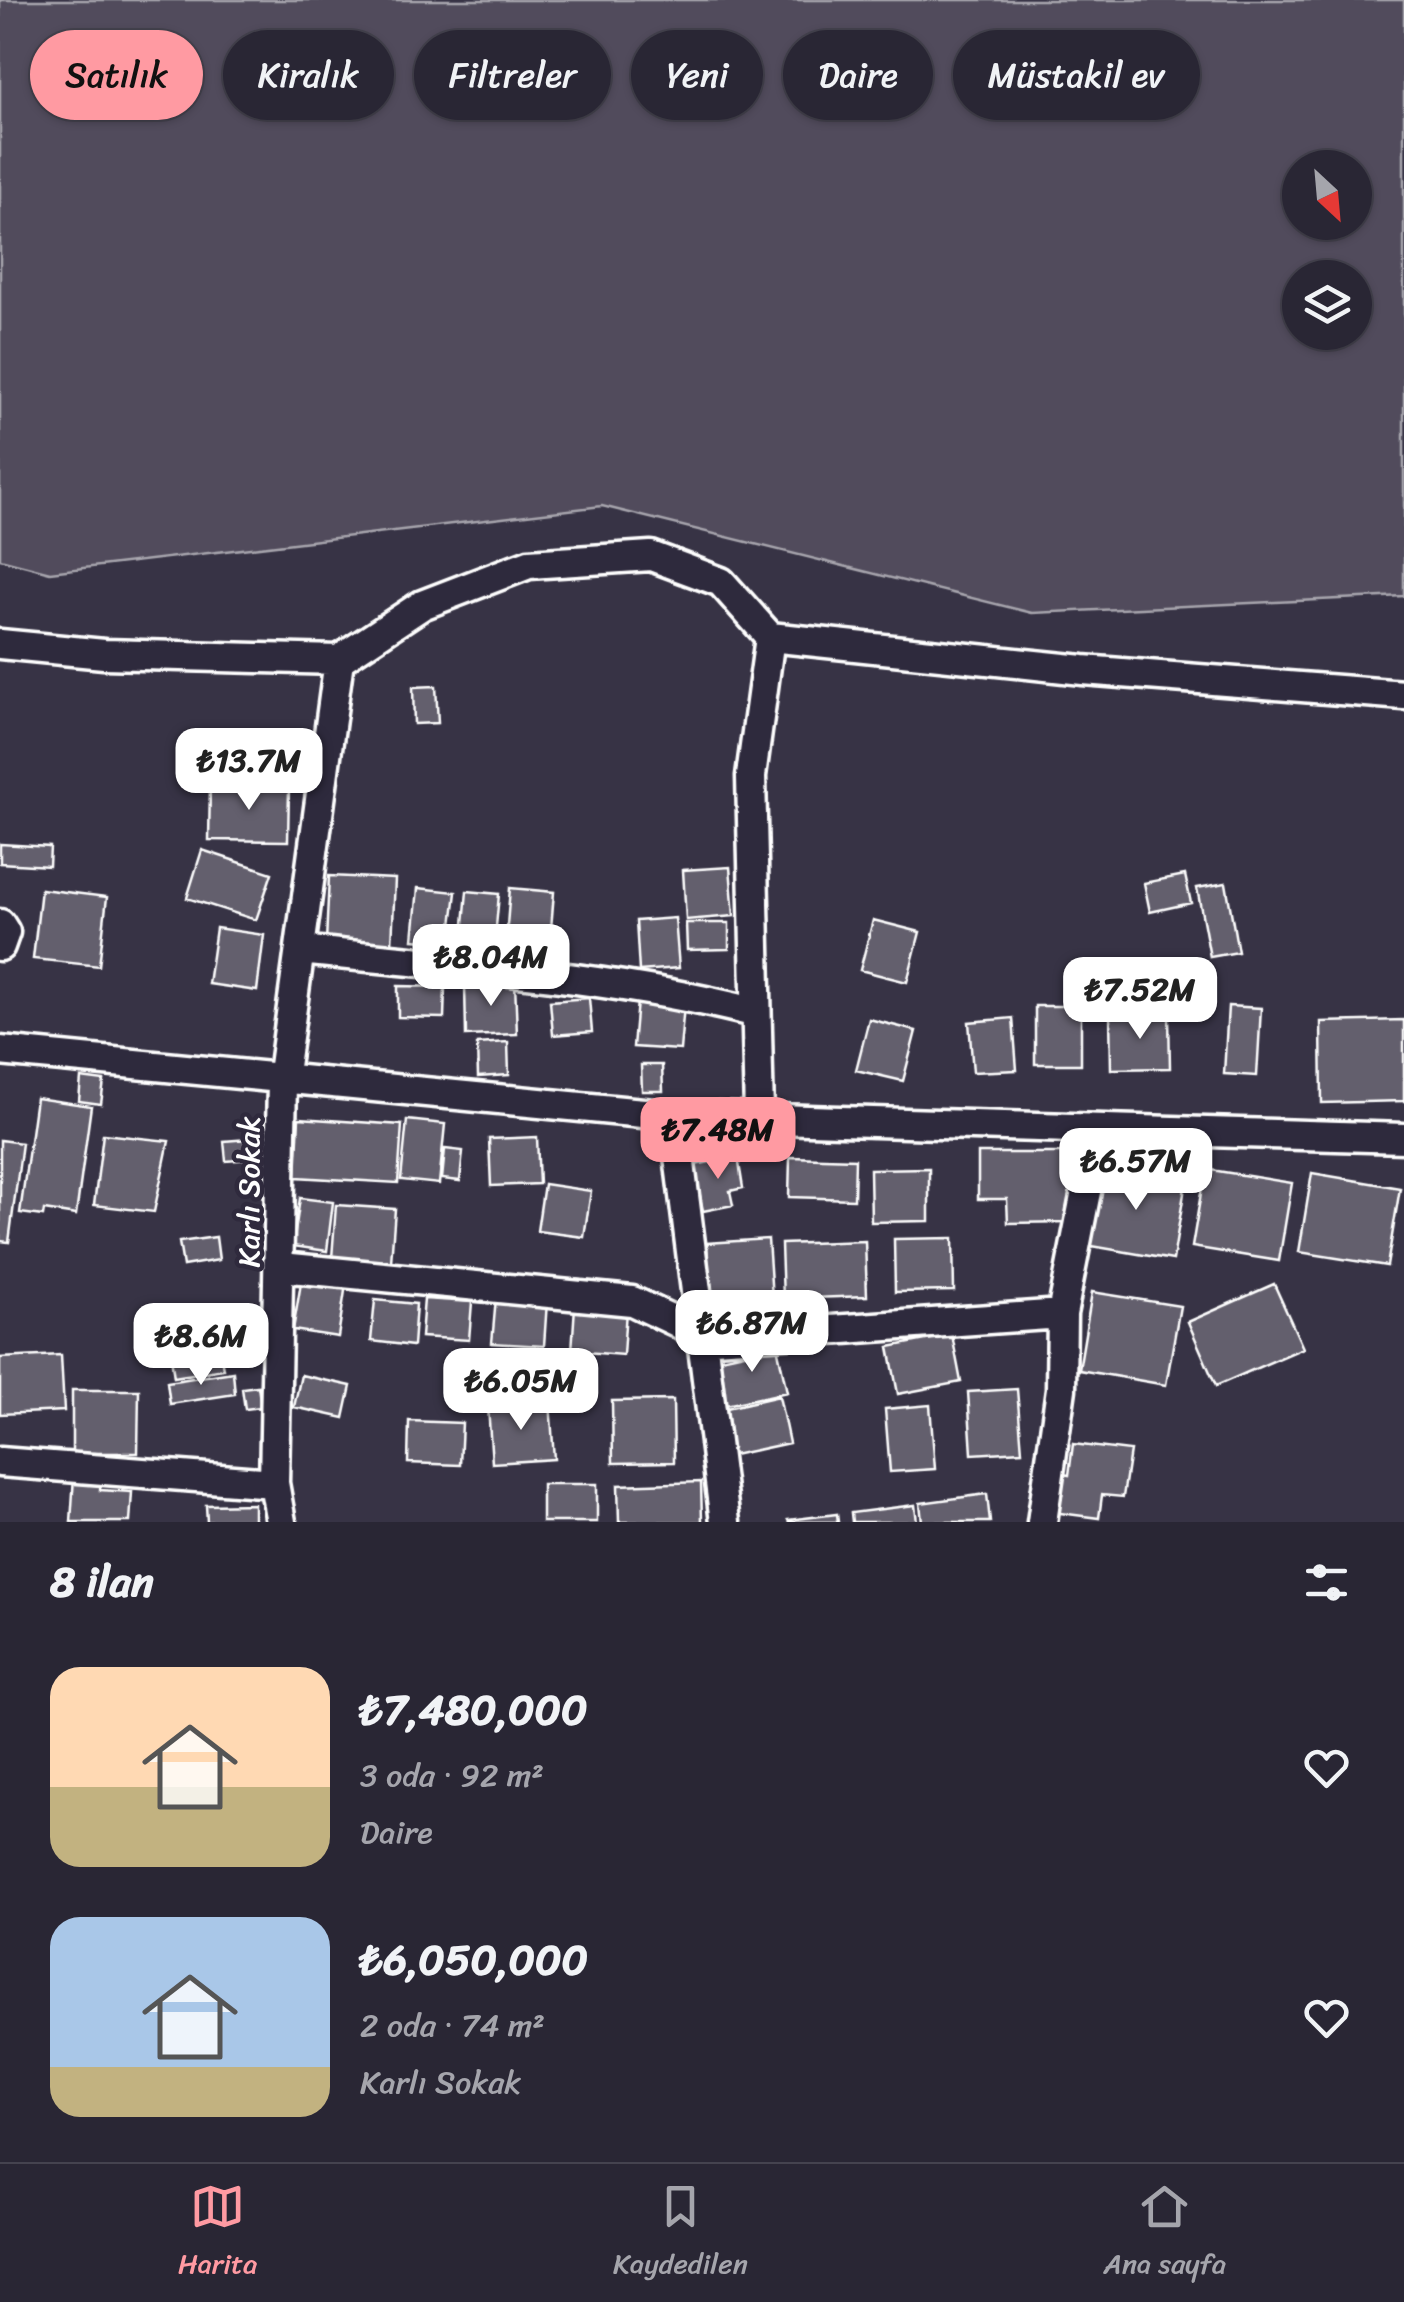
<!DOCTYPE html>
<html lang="tr">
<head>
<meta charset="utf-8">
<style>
  body { margin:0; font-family:Sriracha,sans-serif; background:#312e3c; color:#f1f3f6; height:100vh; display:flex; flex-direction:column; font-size:38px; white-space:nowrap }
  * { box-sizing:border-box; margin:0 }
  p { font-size:32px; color:#a5a5ac }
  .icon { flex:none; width:55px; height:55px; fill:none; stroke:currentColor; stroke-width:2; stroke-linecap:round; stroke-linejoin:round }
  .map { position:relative; height:1522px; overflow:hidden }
  .panel { display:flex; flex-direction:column; background:#292634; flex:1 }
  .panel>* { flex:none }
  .top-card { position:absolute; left:30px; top:30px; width:1345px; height:90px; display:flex; gap:20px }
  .needle { width:65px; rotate:154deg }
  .controls { position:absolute; left:1282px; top:150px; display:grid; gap:20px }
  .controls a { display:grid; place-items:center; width:90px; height:90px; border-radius:50%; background:#292634; box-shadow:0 2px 8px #0004,0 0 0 2px #45434f; font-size:50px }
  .price { position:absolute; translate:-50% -85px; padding:0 22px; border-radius:20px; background:#fff; color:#222; font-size:32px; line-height:65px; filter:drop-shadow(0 2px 5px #0008) }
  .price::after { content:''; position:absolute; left:50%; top:60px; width:30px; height:22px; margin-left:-15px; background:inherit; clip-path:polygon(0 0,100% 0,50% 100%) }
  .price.selected { background:#ff9aa2; color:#111 }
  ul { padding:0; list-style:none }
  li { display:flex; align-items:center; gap:30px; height:250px; padding:0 50px }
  li span { display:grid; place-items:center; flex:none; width:280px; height:200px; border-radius:30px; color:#555 }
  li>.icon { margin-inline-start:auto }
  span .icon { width:120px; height:120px; fill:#fffc; stroke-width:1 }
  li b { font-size:42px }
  h2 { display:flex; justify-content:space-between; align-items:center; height:120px; padding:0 50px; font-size:42px }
  .pill { padding:0 35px; border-radius:45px; background:#292634; box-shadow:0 2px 8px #0004,0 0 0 2px #45434f; font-size:35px; line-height:90px }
  .pill.selected { background:#ff9aa2; color:#111 }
  .menu { display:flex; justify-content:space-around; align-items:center; height:140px; border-top:2px solid #45434f; background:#292634; font-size:28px; color:#a5a5ac }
  .menu a { display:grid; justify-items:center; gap:5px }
  .menu .selected { color:#ff9aa2 }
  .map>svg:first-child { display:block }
</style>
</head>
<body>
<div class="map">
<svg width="1404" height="1522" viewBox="0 0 1404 1522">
  <rect width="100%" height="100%" fill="#373345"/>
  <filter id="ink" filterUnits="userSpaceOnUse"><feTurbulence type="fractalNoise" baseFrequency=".01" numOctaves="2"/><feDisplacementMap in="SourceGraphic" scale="20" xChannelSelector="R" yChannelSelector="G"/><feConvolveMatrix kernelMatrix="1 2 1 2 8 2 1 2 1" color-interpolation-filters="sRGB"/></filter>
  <g filter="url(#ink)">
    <path fill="#514c5c" stroke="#a8a6ae" stroke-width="2.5" fill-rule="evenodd" d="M 0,0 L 1404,0 L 1404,596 L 1032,613 L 602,506 L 50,572 L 0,559 ZM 1300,168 L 1355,168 L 1355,222 L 1300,222 ZM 1300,278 L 1355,278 L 1355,332 L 1300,332 Z"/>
    <path fill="#635f6d" stroke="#fff" stroke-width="2.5" d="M 436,686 L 438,723 L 414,724 L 413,687 Z
      M 210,785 L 289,787 L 288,841 L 209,840 Z
      M 0,844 L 50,847 L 49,866 L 0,863 Z
      M 202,850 L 272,873 L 256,920 L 187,898 Z
      M 730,867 L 734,916 L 686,920 L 683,870 Z
      M 1185,875 L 1191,903 L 1150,912 L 1144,883 Z
      M 329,876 L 395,879 L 392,945 L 326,942 Z
      M 1226,883 L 1238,952 L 1210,957 L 1197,888 Z
      M 418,888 L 456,892 L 450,942 L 413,939 Z
      M 510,888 L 554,892 L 549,954 L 505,951 Z
      M 41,889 L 107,897 L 99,966 L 33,959 Z
      M 467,891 L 499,894 L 495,938 L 463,935 Z
      M 675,918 L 679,968 L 639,971 L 636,921 Z
      M 873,920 L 920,932 L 907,982 L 860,970 Z
      M 686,923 L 729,923 L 729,949 L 687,950 Z
      M 216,928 L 264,935 L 257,991 L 208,984 Z
      M 515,982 L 517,1034 L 466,1036 L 465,983 Z
      M 398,986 L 445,987 L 444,1018 L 398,1017 Z
      M 589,998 L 592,1032 L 553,1035 L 550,1001 Z
      M 637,1001 L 684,1005 L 680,1050 L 633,1047 Z
      M 1035,1006 L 1081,1006 L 1081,1064 L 1035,1064 Z
      M 1228,1006 L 1261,1008 L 1257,1076 L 1224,1074 Z
      M 1169,1015 L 1170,1068 L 1111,1069 L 1110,1016 Z
      M 1013,1018 L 1017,1070 L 973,1072 L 969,1022 Z
      M 869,1019 L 916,1031 L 903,1081 L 856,1070 Z
      M 1404,1020 L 1404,1101 L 1322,1103 L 1321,1022 Z
      M 508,1042 L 509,1075 L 478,1077 L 477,1044 Z
      M 641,1065 L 662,1065 L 663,1091 L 642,1091 Z
      M 81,1078 L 104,1081 L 101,1104 L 79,1101 Z
      M 36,1098 L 91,1106 L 76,1215 L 44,1210 L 43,1216 L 20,1213 Z
      M 299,1118 L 402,1125 L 398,1183 L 296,1177 Z
      M 407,1120 L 445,1124 L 439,1184 L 401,1180 Z
      M 103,1134 L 169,1141 L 154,1212 L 94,1205 Z
      M 537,1137 L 539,1184 L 491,1186 L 489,1139 Z
      M 248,1139 L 250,1159 L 226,1161 L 224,1141 Z
      M 0,1140 L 22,1143 L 9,1242 L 0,1241 Z
      M 445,1149 L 463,1151 L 460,1181 L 442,1179 Z
      M 978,1153 L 1071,1153 L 1071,1222 L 1008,1223 L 1007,1199 L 978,1199 Z
      M 738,1157 L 743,1188 L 730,1191 L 733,1205 L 703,1211 L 694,1165 Z
      M 790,1157 L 855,1159 L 854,1199 L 789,1197 Z
      M 1099,1167 L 1186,1181 L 1173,1260 L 1086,1245 Z
      M 929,1168 L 929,1221 L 871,1222 L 870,1169 Z
      M 1205,1169 L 1292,1183 L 1279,1261 L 1192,1247 Z
      M 1312,1173 L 1400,1188 L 1387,1266 L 1299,1252 Z
      M 544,1184 L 591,1191 L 584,1237 L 537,1231 Z
      M 300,1198 L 333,1202 L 327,1251 L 293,1246 Z
      M 336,1205 L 395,1209 L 391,1262 L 332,1258 Z
      M 216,1237 L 219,1260 L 183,1266 L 179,1242 Z
      M 953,1238 L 954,1291 L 895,1292 L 894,1239 Z
      M 768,1239 L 774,1328 L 712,1332 L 707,1243 Z
      M 865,1241 L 867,1296 L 783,1299 L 781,1244 Z
      M 302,1277 L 346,1284 L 338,1337 L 293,1330 Z
      M 1274,1284 L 1303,1348 L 1216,1386 L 1188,1322 Z
      M 1092,1292 L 1180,1306 L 1166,1385 L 1079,1370 Z
      M 496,1298 L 547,1301 L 544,1346 L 492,1343 Z
      M 424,1299 L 472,1302 L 469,1340 L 421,1337 Z
      M 375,1300 L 416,1304 L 413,1346 L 371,1341 Z
      M 575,1306 L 626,1310 L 623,1355 L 572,1351 Z
      M 215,1316 L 223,1369 L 174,1377 L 166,1324 Z
      M 952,1335 L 961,1382 L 898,1394 L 889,1347 Z
      M 777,1346 L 787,1392 L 726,1405 L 716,1359 Z
      M 61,1355 L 64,1411 L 0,1414 L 0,1358 Z
      M 233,1372 L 235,1394 L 170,1404 L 167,1382 Z
      M 301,1375 L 351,1386 L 344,1418 L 294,1407 Z
      M 258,1386 L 261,1407 L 245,1409 L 242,1388 Z
      M 1017,1389 L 1022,1451 L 972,1454 L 968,1392 Z
      M 72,1390 L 139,1390 L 138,1453 L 72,1453 Z
      M 779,1396 L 789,1443 L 728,1456 L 718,1410 Z
      M 673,1400 L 674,1462 L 613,1463 L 612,1401 Z
      M 550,1402 L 554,1459 L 492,1463 L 488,1407 Z
      M 930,1405 L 935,1469 L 890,1472 L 885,1409 Z
      M 409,1421 L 462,1423 L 460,1465 L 408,1463 Z
      M 1073,1444 L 1130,1451 L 1123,1497 L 1102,1495 L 1099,1518 L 1052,1512 L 1057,1473 L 1069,1475 Z
      M 74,1477 L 101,1479 L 100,1490 L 132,1492 L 130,1522 L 71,1522 Z
      M 701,1482 L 702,1522 L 619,1522 L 618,1485 Z
      M 542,1484 L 597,1484 L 597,1522 L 542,1522 Z
      M 987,1494 L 990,1522 L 922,1522 L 920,1503 Z
      M 254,1504 L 254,1522 L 207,1522 L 206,1505 Z
      M 915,1505 L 917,1522 L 852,1522 L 851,1513 Z
      M 837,1514 L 838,1522 L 789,1522 L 788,1520 Z"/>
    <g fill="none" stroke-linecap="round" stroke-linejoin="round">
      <g stroke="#fff" stroke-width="35">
        <path id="minor" d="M 770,637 L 1083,670 L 1404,695
          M 0,644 L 104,654 L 339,660 L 422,605 L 529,564 L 651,556 L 721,582 L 770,637 L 751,776 L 759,1116
          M 0,924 L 5,932 L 0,946
          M 300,950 C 451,966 606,975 753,1012
          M 0,1051 L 674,1116 L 1404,1138
          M 674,1116 L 725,1522
          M 281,1267 L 632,1301 L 679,1323 L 700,1339 L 1062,1314
          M 0,1462 L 274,1483
          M 281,1522 L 274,1483 L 282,1081 L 339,660
          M 1042,1522 L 1061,1389 L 1062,1314 L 1098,1130"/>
      </g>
      <use href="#minor" stroke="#2f2a3d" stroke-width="28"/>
    </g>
  </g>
  <g text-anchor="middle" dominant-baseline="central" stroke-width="9" stroke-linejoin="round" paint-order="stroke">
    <g font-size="30" fill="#fff" stroke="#2f2a3d">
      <text transform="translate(249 1192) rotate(-90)">Karlı Sokak</text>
    </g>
  </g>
</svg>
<div class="controls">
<a><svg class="needle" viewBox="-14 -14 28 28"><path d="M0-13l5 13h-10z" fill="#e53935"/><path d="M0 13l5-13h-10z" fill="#a5a5ac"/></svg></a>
<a><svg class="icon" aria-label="layers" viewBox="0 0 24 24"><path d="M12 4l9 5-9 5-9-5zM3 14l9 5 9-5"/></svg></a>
</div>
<b class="price" style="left:249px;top:813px">₺13.7M</b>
<b class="price" style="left:491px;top:1009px">₺8.04M</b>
<b class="price" style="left:1140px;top:1042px">₺7.52M</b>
<b class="price selected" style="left:718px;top:1182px">₺7.48M</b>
<b class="price" style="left:1136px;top:1213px">₺6.57M</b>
<b class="price" style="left:752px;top:1375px">₺6.87M</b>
<b class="price" style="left:201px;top:1388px">₺8.6M</b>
<b class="price" style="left:521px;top:1433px">₺6.05M</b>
<div class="top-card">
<a class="pill selected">Satılık</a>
<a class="pill">Kiralık</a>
<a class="pill">Filtreler</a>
<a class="pill">Yeni</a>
<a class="pill">Daire</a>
<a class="pill">Müstakil ev</a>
</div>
</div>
<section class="panel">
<h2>8 ilan<svg class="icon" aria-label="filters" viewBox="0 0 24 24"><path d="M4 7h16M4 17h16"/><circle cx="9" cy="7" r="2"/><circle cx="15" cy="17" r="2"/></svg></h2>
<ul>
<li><span style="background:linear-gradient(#ffd9b3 60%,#c2b280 0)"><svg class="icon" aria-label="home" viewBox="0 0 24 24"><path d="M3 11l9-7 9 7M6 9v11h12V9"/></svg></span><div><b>₺7,480,000</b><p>3 oda · 92 m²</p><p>Daire</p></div><svg class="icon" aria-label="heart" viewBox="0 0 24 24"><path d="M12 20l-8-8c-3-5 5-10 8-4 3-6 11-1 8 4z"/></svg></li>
<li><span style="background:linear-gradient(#a9c7e8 75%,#c2b280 0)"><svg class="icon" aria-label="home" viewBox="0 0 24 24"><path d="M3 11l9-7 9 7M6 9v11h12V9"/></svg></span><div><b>₺6,050,000</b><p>2 oda · 74 m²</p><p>Karlı Sokak</p></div><svg class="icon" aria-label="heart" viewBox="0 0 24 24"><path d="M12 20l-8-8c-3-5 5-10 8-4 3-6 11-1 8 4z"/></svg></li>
</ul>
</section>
<nav class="menu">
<a class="selected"><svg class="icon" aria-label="map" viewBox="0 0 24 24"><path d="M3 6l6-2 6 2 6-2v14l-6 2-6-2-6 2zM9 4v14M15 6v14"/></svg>Harita</a>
<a><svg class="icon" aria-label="saved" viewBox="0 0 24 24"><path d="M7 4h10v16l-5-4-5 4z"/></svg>Kaydedilen</a>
<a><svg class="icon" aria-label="home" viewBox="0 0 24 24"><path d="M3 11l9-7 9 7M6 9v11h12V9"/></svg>Ana sayfa</a>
</nav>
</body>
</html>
